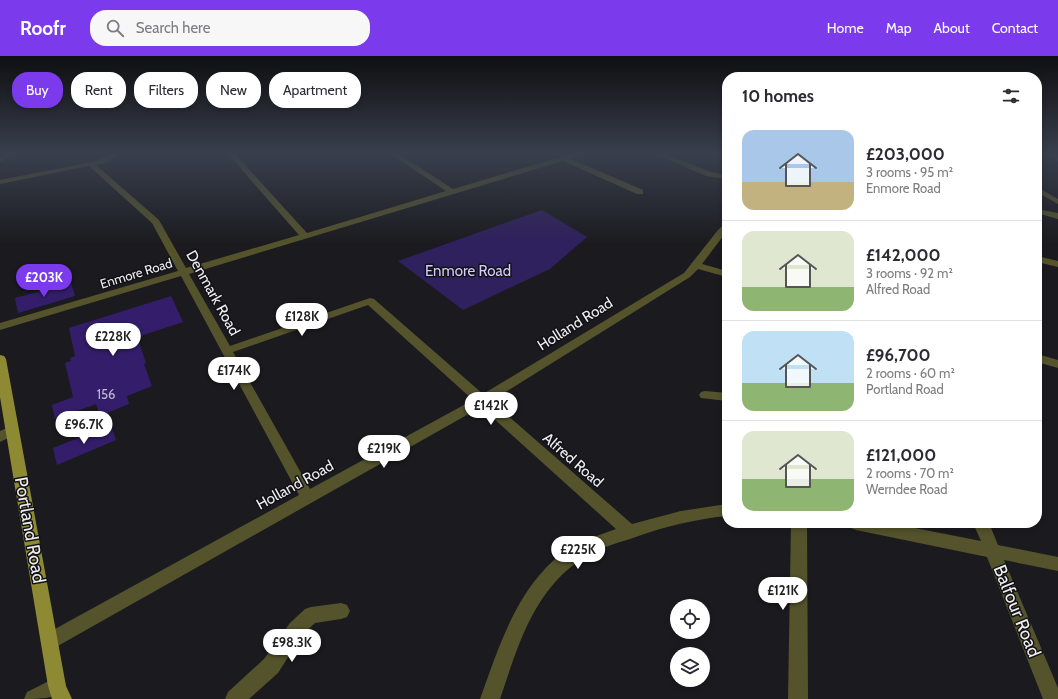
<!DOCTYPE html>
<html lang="en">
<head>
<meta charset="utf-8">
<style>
  body { margin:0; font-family:Cabin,sans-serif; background:#f7f7f7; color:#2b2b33; height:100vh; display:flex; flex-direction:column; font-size:15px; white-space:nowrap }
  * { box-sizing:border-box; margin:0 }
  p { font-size:13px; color:#7c7c81 }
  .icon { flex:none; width:22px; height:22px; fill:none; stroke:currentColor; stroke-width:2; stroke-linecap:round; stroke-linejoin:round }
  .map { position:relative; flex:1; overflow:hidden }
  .sheet { position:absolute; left:722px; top:16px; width:320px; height:456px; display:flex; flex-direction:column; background:#fff; border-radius:16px; box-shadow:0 2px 6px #0003 }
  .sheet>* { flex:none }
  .top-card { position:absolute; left:12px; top:16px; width:380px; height:36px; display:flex; gap:8px }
  .controls { position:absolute; left:670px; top:543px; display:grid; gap:8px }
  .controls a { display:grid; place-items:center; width:40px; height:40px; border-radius:50%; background:#fff; box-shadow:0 2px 6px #0003; font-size:20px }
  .price { position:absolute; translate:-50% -34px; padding:0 9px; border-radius:14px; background:#fff; color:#222; font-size:13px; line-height:26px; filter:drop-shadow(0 1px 2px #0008) }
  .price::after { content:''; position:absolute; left:50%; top:24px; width:12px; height:9px; margin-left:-6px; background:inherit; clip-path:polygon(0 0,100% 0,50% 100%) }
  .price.on { background:#7c3aed; color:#fff }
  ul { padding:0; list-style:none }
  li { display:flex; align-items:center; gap:12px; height:100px; padding:0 20px }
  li+li { border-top:1px solid #e1e1e2 }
  li span { display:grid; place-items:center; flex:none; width:112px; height:80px; border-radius:12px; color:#555 }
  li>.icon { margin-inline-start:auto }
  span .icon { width:48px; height:48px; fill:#fffc; stroke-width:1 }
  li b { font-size:17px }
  h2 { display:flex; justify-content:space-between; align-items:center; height:48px; padding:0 20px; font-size:17px }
  .tag { padding:0 14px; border-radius:16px; background:#fff; box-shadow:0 2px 6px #0003; font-size:14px; line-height:36px }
  .tag.on { background:#7c3aed; color:#fff }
  header { display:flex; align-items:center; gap:24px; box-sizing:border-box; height:56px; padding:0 20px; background:#7c3aed; color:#fff }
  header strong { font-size:19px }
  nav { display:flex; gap:22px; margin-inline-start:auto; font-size:14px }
  .search { width:280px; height:36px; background:#f7f7f7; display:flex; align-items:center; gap:10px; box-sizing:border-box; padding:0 14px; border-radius:16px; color:#7c7c81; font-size:15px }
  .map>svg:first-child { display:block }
</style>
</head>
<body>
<header>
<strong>Roofr</strong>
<div class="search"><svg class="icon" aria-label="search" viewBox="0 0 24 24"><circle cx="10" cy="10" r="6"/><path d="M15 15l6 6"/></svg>Search here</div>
<nav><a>Home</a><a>Map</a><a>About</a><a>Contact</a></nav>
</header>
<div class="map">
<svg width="1058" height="643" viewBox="0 0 1058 643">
  <rect width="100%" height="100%" fill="#1b1b1f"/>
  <path fill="#2f205e" d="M 542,154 L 587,181 L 550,213 L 463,254 L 398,205 Z"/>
  <path fill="#341e6c" d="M 71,227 L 75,240 L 18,257 L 15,242 Z
    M 171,240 L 183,266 L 137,281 L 146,307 L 144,308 L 152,330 L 127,340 L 129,348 L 100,360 L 96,348 L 55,363 L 52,349 L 73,341 L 65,307 L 71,305 L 70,302 L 75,300 L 69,272 Z
    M 111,369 L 116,384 L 57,409 L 53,392 Z"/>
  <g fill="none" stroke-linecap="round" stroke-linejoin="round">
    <path fill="#54532c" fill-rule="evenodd" d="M 6,98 L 15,98 L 0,106 L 0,101 Z
      M 109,98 L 118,98 L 106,107 L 96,109 L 159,164 L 186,212 L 299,179 L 228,98 L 235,98 L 307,177 L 446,135 L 391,98 L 399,98 L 453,133 L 570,98 L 582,98 L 571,103 L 643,134 L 643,138 L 637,138 L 563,105 L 189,218 L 230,290 L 370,242 L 374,243 L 483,338 L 684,217 L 718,174 L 724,168 L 727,167 L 727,175 L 702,208 L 727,215 L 727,221 L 698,213 L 690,221 L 491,345 L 632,468 L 681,455 L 727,448 L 727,460 C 695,463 663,471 633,482 C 617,487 600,492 585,501 C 534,532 518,590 500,643 L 480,643 C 498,594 514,540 554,504 C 571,489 594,481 616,473 L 481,351 L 56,591 L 50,594 L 44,591 L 41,585 L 44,579 L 299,439 L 181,220 L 0,274 L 0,267 L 178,215 L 152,167 L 89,110 L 0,128 L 0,124 L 91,106 L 100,103 ZM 368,249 L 473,344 L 310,433 L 233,296 Z
      M 1048,98 L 1058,100 L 1058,105 Z
      M 1037,131 L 1058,143 L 1058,148 L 1037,136 Z
      M 1037,153 L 1058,157 L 1058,163 L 1037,157 Z
      M 1037,298 L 1058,304 L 1058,312 L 1037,306 Z
      M 705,335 L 727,337 L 727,345 L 701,342 L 699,339 L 701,336 Z
      M 11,370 L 16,372 L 18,375 L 16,378 L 0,386 L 0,375 Z
      M 791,467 L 807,467 L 808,643 L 788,643 Z
      M 848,467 L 889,467 L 981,485 L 973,467 L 989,467 L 998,489 L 1058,501 L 1058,515 L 1004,504 L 1058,632 L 1058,643 L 1043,643 L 987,501 L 856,474 L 851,472 Z
      M 341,547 L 347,549 L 350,555 L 347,561 L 341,563 L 315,567 L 302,579 L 278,617 L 249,643 L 225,643 L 228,636 L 264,603 L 290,567 L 305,553 L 311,551 Z
      M 57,621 L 64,623 L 66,630 C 59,643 40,643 24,643 L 27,636 Z"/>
    <path fill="#54532c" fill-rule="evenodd" d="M 655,98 L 665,98 L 711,116 L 727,119 L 727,123 L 706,120 Z
      M 1037,200 L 1058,205 L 1058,211 L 1037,206 Z"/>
    <path fill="#8d8a33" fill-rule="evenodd" d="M 0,299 L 4,300 L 6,303 L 66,630 L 72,643 L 52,643 L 48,630 L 0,341 Z"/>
  </g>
  <linearGradient id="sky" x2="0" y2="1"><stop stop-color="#0f0f11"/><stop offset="0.52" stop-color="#393f4d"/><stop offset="1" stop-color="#393f4d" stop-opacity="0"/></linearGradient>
  <rect width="1058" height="188" fill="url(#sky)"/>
  <g text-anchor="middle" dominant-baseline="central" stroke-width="3" stroke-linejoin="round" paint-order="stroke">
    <g font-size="13" fill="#efeff2" stroke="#121216">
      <text transform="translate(136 217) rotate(-17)">Enmore Road</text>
    </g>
    <g font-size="13" fill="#c0bbd0">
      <text x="106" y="338">156</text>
    </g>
    <g font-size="15" fill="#d2cdfb" stroke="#121216">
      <text x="468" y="215">Enmore Road</text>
    </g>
    <g font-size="15" fill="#efeff2" stroke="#121216">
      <text transform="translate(213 237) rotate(61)">Denmark Road</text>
      <text transform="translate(575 268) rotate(-32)">Holland Road</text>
      <text transform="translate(573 404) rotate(41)">Alfred Road</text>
      <text transform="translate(295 429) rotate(-29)">Holland Road</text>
    </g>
    <g font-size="18" fill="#efeff2" stroke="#121216">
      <text transform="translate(30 474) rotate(80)">Portland Road</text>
      <text transform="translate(1017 555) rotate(68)">Balfour Road</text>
    </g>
  </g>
</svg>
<div class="controls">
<a><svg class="icon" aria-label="locate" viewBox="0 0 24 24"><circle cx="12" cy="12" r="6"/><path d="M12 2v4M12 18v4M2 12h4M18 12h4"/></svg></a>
<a><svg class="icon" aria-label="layers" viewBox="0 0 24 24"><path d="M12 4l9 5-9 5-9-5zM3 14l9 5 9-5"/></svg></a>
</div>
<b class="price on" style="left:44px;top:242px">£203K</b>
<b class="price" style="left:302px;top:281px">£128K</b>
<b class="price" style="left:113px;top:301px">£228K</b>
<b class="price" style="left:234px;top:335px">£174K</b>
<b class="price" style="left:491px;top:370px">£142K</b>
<b class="price" style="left:84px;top:389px">£96.7K</b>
<b class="price" style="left:384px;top:413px">£219K</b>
<b class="price" style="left:578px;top:514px">£225K</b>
<b class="price" style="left:783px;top:555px">£121K</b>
<b class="price" style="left:292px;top:607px">£98.3K</b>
<div class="top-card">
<a class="tag on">Buy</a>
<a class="tag">Rent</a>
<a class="tag">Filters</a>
<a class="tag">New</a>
<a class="tag">Apartment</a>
</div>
<section class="sheet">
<h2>10 homes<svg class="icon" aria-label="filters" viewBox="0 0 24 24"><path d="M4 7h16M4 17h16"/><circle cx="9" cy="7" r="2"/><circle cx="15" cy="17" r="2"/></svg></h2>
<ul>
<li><span style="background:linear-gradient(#a9c7e8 65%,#c2b280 0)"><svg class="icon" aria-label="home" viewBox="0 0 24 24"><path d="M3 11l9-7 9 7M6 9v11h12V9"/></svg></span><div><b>£203,000</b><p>3 rooms · 95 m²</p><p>Enmore Road</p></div></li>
<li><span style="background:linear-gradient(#dfe7d0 70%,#8fb573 0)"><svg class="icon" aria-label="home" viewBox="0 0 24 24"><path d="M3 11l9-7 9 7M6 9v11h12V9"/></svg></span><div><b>£142,000</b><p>3 rooms · 92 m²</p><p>Alfred Road</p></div></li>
<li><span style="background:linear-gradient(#bfe0f5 65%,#8fb573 0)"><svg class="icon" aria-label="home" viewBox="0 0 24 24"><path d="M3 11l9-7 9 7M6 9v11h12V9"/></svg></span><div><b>£96,700</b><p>2 rooms · 60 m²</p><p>Portland Road</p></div></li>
<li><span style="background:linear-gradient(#dfe7d0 60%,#8fb573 0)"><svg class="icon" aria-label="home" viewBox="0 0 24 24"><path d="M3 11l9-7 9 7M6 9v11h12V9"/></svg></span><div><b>£121,000</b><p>2 rooms · 70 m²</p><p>Werndee Road</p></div></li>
</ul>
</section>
</div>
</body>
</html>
